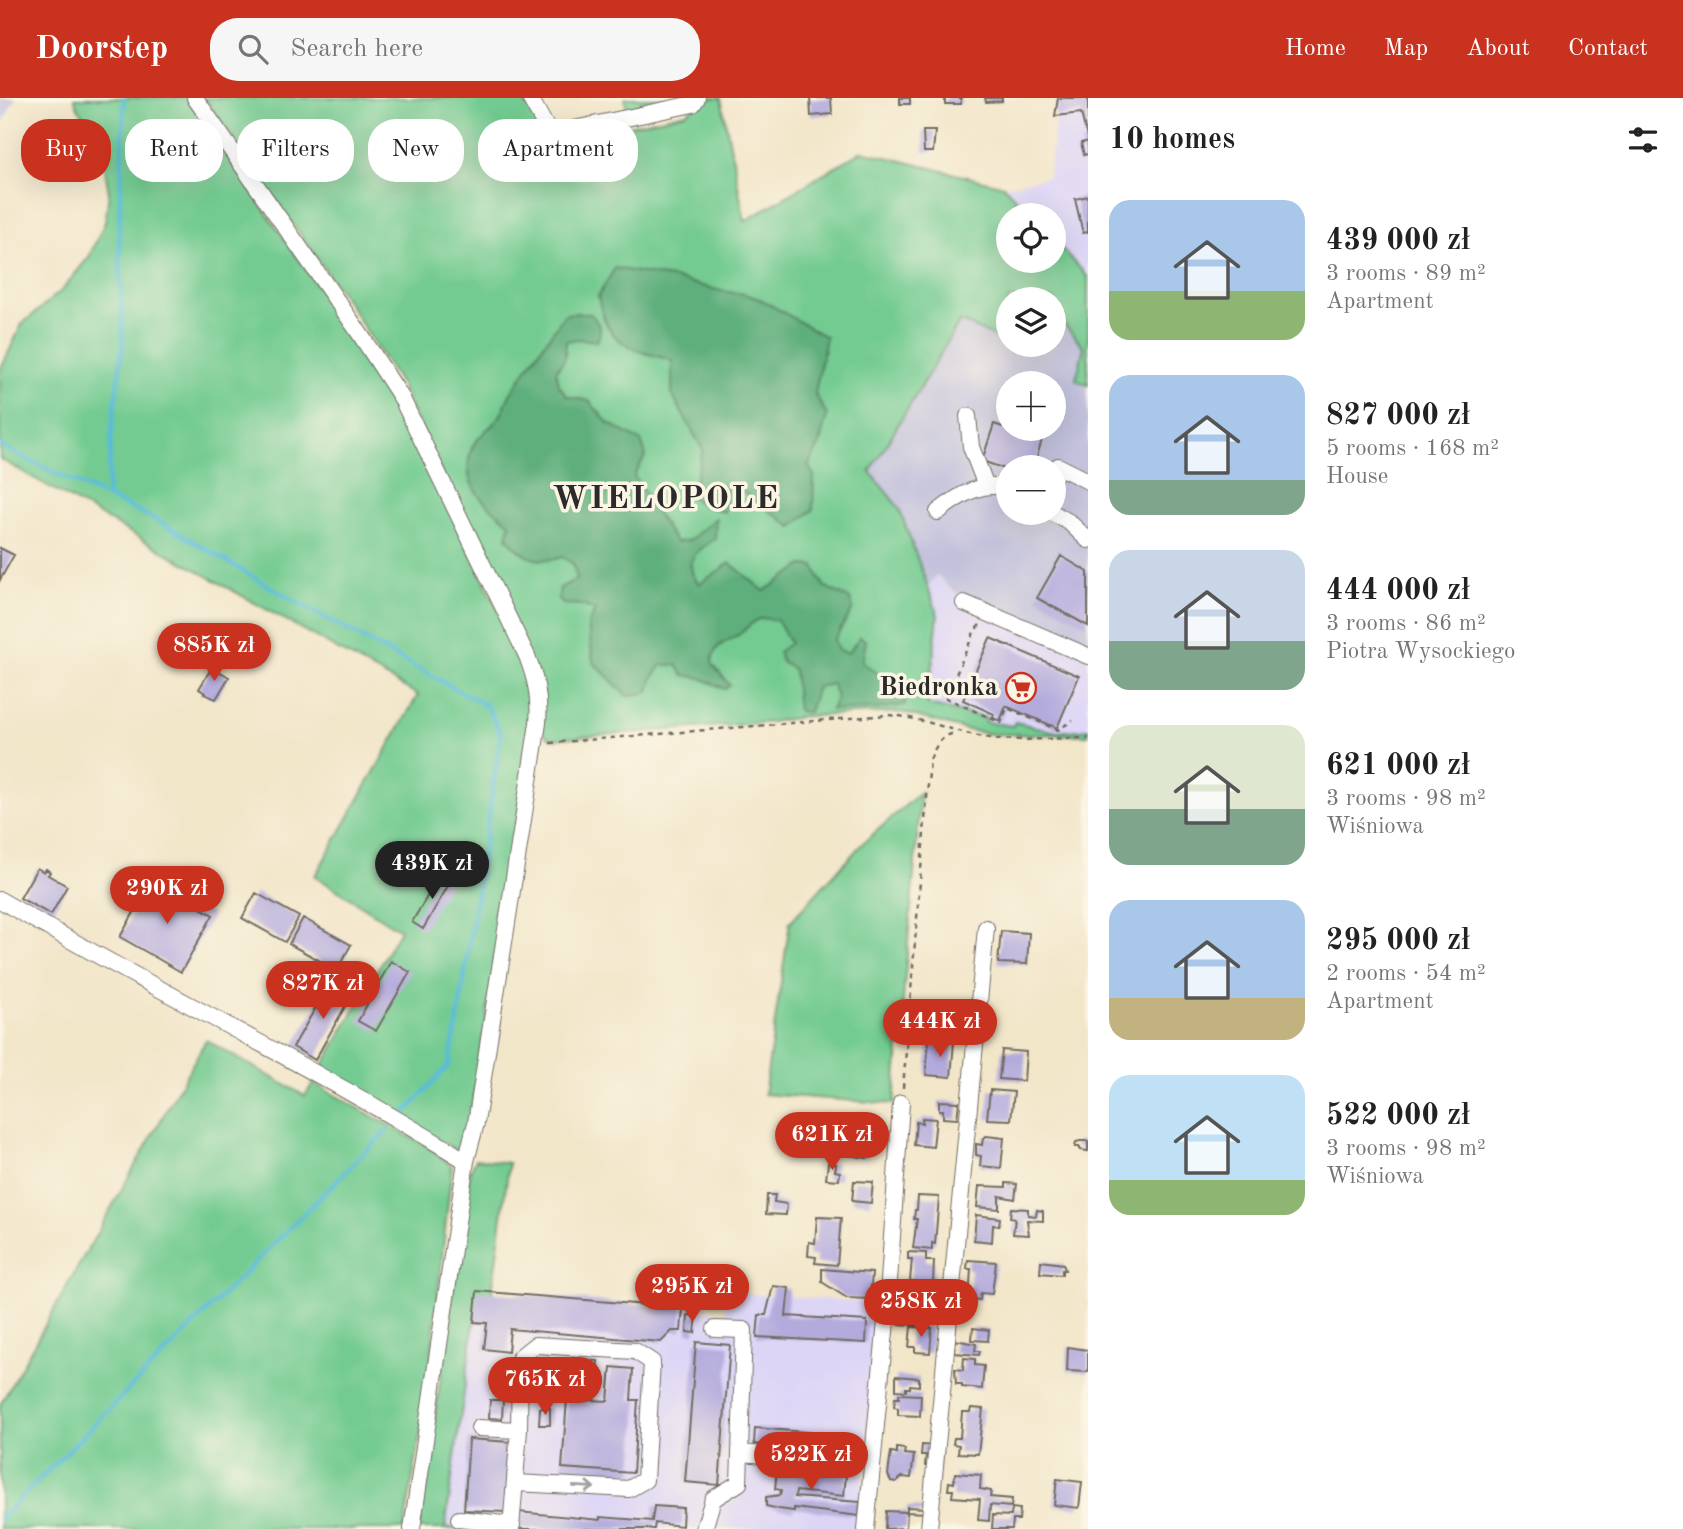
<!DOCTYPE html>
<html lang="en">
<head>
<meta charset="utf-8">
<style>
  body { margin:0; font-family:"Old Standard TT",serif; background:#f6f6f6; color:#222; height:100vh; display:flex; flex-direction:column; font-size:26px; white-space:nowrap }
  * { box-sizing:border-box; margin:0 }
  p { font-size:23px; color:#767676 }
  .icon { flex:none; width:38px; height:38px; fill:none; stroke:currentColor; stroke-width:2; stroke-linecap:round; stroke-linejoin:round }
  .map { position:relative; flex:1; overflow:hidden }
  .sheet { display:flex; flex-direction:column; background:#fff; width:595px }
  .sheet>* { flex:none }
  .hud { position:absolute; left:21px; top:21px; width:665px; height:63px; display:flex; gap:14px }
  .tools { position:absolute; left:996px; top:105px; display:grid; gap:14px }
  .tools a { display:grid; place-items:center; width:70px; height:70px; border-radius:50%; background:#fff; box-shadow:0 7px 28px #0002; font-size:35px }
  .price { position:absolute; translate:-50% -60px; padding:0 16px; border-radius:24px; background:#c8321e; color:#fff; font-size:23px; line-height:46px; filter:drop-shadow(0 2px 4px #0008) }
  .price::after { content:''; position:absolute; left:50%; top:42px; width:21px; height:16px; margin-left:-10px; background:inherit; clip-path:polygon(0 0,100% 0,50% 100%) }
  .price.on { background:#222; color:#fff }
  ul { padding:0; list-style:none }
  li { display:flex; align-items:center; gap:21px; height:175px; padding:0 21px }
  li span { display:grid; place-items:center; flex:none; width:196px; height:140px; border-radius:21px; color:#555 }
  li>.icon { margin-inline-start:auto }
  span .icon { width:84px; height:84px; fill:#fffc; stroke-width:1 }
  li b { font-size:30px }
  h2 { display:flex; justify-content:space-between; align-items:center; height:84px; padding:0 21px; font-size:30px }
  .tag { padding:0 24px; border-radius:28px; background:#fff; box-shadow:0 7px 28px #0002; font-size:24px; line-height:63px }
  .tag.on { background:#c8321e; color:#fff }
  header { display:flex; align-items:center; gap:42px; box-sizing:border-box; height:98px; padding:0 35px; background:#c8321e; color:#fff }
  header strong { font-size:33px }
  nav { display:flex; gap:38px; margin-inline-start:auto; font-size:24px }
  .search { width:490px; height:63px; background:#f6f6f6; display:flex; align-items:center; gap:18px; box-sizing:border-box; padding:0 24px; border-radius:28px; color:#767676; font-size:26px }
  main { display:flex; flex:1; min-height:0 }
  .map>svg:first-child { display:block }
</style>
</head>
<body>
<header>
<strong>Doorstep</strong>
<div class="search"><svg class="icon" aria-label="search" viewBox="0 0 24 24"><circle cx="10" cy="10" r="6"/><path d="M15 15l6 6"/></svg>Search here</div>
<nav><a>Home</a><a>Map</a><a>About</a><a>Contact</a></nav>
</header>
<main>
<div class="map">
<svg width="1088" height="1431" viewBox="0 0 1088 1431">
  <rect width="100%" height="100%" fill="#fcf5e5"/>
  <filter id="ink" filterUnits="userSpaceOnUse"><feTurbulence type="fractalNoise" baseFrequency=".0143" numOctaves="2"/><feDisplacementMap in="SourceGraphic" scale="14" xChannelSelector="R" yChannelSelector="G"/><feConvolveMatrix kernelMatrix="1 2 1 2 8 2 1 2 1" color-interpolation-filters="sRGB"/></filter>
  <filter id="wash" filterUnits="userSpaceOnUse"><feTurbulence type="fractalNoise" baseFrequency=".00686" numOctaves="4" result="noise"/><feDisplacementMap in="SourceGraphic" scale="28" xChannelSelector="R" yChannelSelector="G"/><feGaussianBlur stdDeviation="1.57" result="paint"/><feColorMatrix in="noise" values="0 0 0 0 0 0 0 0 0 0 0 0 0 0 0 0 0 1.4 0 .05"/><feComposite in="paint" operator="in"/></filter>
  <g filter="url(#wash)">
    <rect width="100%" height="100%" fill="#f2e6c9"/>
    <path fill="#ddd5f6" d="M 1058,0 L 1088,0 L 1088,179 L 1054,142 L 1054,117 L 1031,117 L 1004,88 L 1048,79 Z
      M 936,477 L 953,493 L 1088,551 L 1088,631 L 1057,634 L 1015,624 L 1014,628 L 985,624 L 985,620 L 928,607 L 938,517 L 927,489 Z
      M 738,1169 L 736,1195 L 882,1205 L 858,1431 L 445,1430 L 474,1224 L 683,1210 L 725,1215 Z"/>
    <path fill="#c2c1dc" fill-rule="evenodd" d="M 0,0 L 16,0 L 0,29 Z
      M 1054,215 L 1084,249 L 1076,282 L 1088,287 L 1088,551 L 953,493 L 937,477 L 927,489 L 899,410 L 870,374 L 960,223 L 1028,255 L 1032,247 L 1054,247 ZM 1008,285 L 1054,285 L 1054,331 L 1008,331 ZM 1008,369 L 1054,369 L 1054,415 L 1008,415 Z"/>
    <path fill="#73cb91" stroke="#4f7b5e" stroke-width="2" d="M 74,0 L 187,0 L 399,307 L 526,570 C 533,597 540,633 524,657 L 527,665 L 464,1057 L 321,971 L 400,832 L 315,778 L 418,597 L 0,361 L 0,272 L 22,226 L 62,192 L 89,159 L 105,124 L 109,95 L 104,66 L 97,39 L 78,10 Z
      M 205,0 L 524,0 L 552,45 L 686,15 L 705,0 L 721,0 L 745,123 L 862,53 L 1004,88 L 1031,117 L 1008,117 L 1008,163 L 1054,163 L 1054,142 L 1088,179 L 1088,287 L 1076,282 L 1084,249 L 1054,215 L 1054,201 L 1008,201 L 1008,245 L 960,223 L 870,374 L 899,410 L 938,517 L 928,607 L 986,620 L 985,624 L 1013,628 L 1015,624 L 1057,634 L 1088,631 L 1088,637 L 991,636 L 967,632 L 901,614 L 807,618 L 771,624 L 551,641 L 542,633 L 542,592 L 401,288 L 351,209 Z
      M 625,0 L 685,0 L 627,16 Z
      M 921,694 L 894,1006 L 764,996 L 790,824 L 862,746 Z
      M 206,942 L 305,998 L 313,985 L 428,1049 L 452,1068 L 426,1305 L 404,1431 L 0,1431 L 0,1307 Z
      M 476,1061 L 509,1065 L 492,1195 L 474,1224 L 445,1430 L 464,1431 L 419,1431 L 470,1073 Z"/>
    <path fill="#5eaf7b" stroke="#446d53" stroke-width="2" d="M 615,170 L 677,181 L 721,193 L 745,196 L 762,202 L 826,239 L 815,296 L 827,317 L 819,348 L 808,368 L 814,377 L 813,412 L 792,429 L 734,387 L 727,389 L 724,414 L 702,407 L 691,399 L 703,352 L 672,297 L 672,263 C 664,259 654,258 645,255 C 613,244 604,230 598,198 Z
      M 579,215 L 591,216 C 599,226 603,231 597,243 L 578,241 L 566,243 L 565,260 L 556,273 L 559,287 L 567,298 L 589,303 L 608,325 L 641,343 L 646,357 L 634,378 C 649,400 660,423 676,444 L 690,442 L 716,420 L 715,441 C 696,453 681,463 699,486 L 730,465 L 764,493 L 803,467 L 814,468 L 824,488 L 850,501 L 853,511 L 834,542 L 838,552 L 848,555 L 860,539 L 866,543 L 862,564 L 885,581 L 903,589 L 905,607 L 876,611 L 831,612 L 837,599 L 832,586 L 817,589 L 809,614 L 798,613 L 794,572 L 782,564 L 778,554 L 790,545 L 777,522 C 756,518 757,521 742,534 C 728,546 714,542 712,566 L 730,587 L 725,591 L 701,580 L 683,577 L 677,567 L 662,567 L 652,581 L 649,594 L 627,598 L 593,564 L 588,527 L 595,512 L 581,507 L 563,506 L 558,501 L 560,490 L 577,481 L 573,466 L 563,459 C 536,466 526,461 507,440 L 510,426 C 498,414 480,404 473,388 C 468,379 467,366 470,356 C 474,339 490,332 499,319 C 504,313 506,303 511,295 C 528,268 547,242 565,216 Z"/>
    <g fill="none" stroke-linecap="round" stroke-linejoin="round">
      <path stroke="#59bcd7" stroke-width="4.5" d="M 0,347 L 36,366 L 155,421 L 289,500 L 487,608 L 501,636 L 457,928 L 448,968 L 406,1014
        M 107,399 L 113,321 L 123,246 L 119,135 L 124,0
        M 0,1421 L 388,1031"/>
    </g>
    <g id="blocks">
      <path fill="#b4abdd" d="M 810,0 L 831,0 L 832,16 L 811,18 Z
        M 900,0 L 910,0 L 910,6 L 900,6 Z
        M 945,0 L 961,0 L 961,6 L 945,6 Z
        M 985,0 L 1002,0 L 1002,3 L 986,4 Z
        M 1058,0 L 1088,0 L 1088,43 L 1081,15 L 1055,18 Z
        M 923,33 L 935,33 L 933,54 L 924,54 Z
        M 1088,43 L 1088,56 L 1084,57 L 1081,45 Z
        M 1088,98 L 1088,134 L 1083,135 L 1075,101 Z
        M 1008,319 L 1008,331 L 1045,331 L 1034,369 L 1008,369 L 1008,372 L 982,363 L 994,326 L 1003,329 Z
        M 0,450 L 14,457 L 0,482 Z
        M 1061,458 L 1088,474 L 1088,528 L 1037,500 Z
        M 990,540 L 1079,578 L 1057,630 L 1006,608 L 1000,623 L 993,620 L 994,616 L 963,602 Z
        M 212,569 L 229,579 L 216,601 L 204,596 L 205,595 L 199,591 Z
        M 37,770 L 44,774 L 46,771 L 50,774 L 48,777 L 67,788 L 51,817 L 20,800 Z
        M 441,775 L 452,781 L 423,831 L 412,824 Z
        M 152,783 L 213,817 L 181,874 L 120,839 Z
        M 256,795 L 299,819 L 285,844 L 242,820 Z
        M 303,820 L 351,847 L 337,872 L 289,846 Z
        M 1001,833 L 1029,835 L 1027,866 L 998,865 Z
        M 391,863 L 410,874 L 376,933 L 358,923 Z
        M 331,883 L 352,896 L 315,962 L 293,949 Z
        M 929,942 L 954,944 L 951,979 L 926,977 Z
        M 1002,952 L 1026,954 L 1024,983 L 999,981 Z
        M 990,992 L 1014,994 L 1011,1022 L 987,1021 Z
        M 939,1003 L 959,1004 L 957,1021 L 943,1020 L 943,1012 L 939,1012 Z
        M 922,1020 L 936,1021 L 933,1049 L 914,1047 L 916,1024 L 922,1025 Z
        M 845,1035 L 870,1039 L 867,1060 L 841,1056 Z
        M 986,1038 L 1004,1040 L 1001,1070 L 980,1068 L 981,1058 L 976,1057 L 976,1046 L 982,1047 L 983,1040 Z
        M 1080,1043 L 1088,1043 L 1088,1053 L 1080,1052 L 1080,1049 L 1075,1049 L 1076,1044 Z
        M 828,1065 L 836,1066 L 835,1073 L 840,1074 L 839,1082 L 826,1081 Z
        M 854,1083 L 873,1084 L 871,1105 L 852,1103 Z
        M 1006,1085 L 1017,1086 L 1015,1101 L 999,1098 L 999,1111 L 977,1109 L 979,1088 L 1006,1089 Z
        M 767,1097 L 775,1097 L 774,1104 L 787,1106 L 786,1117 L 766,1116 Z
        M 918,1098 L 939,1099 L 935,1146 L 932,1145 L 932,1152 L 913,1150 L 917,1121 L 914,1121 L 915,1112 L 917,1112 Z
        M 1011,1110 L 1028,1111 L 1028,1117 L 1036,1118 L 1037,1112 L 1043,1113 L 1043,1123 L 1027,1122 L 1029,1137 L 1013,1136 L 1015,1121 L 1010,1120 Z
        M 976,1117 L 1000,1120 L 999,1128 L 993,1127 L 992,1144 L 974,1142 Z
        M 817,1119 L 841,1120 L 837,1167 L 815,1165 L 816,1159 L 808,1158 L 809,1144 L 815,1145 Z
        M 908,1154 L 926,1155 L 926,1163 L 934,1163 L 933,1185 L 910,1183 L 912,1161 L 908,1161 Z
        M 968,1162 L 996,1164 L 992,1196 L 981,1195 L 980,1202 L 969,1201 L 971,1171 L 967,1171 Z
        M 1041,1163 L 1063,1166 L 1065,1172 L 1062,1172 L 1062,1177 L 1040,1175 Z
        M 822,1171 L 872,1175 L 870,1201 L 847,1200 L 822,1184 Z
        M 773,1188 L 789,1190 L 786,1218 L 867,1223 L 866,1245 L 757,1239 L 759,1217 L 766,1217 Z
        M 477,1193 L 683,1210 L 681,1233 L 672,1233 L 661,1244 L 510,1231 L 508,1254 L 484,1251 L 487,1225 L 474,1224 Z
        M 902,1209 L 917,1210 L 916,1220 L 930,1221 L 930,1228 L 898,1226 Z
        M 688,1217 L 697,1218 L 695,1235 L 687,1234 Z
        M 911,1229 L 932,1230 L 930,1255 L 915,1254 L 915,1249 L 909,1249 Z
        M 973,1230 L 989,1232 L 988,1243 L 972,1242 Z
        M 955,1242 L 976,1246 L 975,1253 L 980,1253 L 979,1257 L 954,1255 Z
        M 696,1244 L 730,1247 L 719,1387 L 685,1384 Z
        M 1068,1249 L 1088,1252 L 1088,1274 L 1067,1273 Z
        M 964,1260 L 975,1261 L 975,1267 L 984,1268 L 982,1291 L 962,1289 L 962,1286 L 956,1286 L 955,1271 L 963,1272 Z
        M 577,1262 L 598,1263 L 596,1289 L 591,1288 L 590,1302 L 608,1303 L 611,1269 L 633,1271 L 631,1302 L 638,1302 L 633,1375 L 562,1370 L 568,1287 L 575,1287 Z
        M 896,1278 L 919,1280 L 919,1288 L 910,1287 L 910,1290 L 906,1290 L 906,1293 L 896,1292 Z
        M 899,1296 L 921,1297 L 920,1318 L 898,1317 L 898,1310 L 894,1309 L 895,1300 L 899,1300 Z
        M 490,1302 L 503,1302 L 502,1321 L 489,1320 Z
        M 540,1310 L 550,1310 L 550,1327 L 539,1327 Z
        M 971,1310 L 983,1311 L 978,1356 L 958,1355 L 959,1347 L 953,1346 L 954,1340 L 960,1340 L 962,1314 L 970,1314 Z
        M 755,1330 L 818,1335 L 817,1352 L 754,1346 Z
        M 469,1341 L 510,1344 L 506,1414 L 464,1412 Z
        M 922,1347 L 934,1348 L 932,1369 L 925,1368 L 926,1357 L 921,1357 Z
        M 897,1350 L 905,1351 L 904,1356 L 914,1357 L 911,1380 L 902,1379 L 896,1384 L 891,1383 L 888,1377 L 891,1354 L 897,1355 Z
        M 777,1370 L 846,1377 L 844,1398 L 796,1393 L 795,1399 L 860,1404 L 859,1418 L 794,1410 L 794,1413 L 779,1411 L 766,1408 L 766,1399 L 780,1397 L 781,1392 L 775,1391 Z
        M 955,1375 L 981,1377 L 980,1391 L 991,1393 L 990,1399 L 1012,1401 L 1011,1409 L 990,1407 L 989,1423 L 978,1422 L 980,1401 L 952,1399 L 953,1392 L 948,1392 L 949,1384 L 954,1385 Z
        M 1057,1381 L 1082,1384 L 1079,1410 L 1054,1407 Z
        M 654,1408 L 683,1410 L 682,1428 L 655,1425 L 654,1431 L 518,1431 L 519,1414 L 600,1422 L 600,1419 L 652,1423 Z
        M 907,1409 L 927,1410 L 927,1415 L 907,1414 Z
        M 1012,1410 L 1020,1411 L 1019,1422 L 1013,1422 L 1012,1431 L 992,1431 L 993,1417 L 1011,1418 Z
        M 886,1413 L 907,1414 L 906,1430 L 885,1431 Z"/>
    </g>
  </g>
  <g filter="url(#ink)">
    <use href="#blocks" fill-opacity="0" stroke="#716c62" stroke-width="2"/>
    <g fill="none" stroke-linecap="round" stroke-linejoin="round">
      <g stroke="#716c62" stroke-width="18">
        <path id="minor" d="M 195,0 L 356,230 L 401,299 L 527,558 C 536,581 540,600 538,625 L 476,1025 L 466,1063
          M 530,0 L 550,36 L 693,6 L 697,0
          M 968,318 L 971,349 L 986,388
          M 1054,378 L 1058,368 L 1088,383
          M 938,414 C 958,398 982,382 1008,390
          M 1053,415 L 1069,424 L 1088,442
          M 964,505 L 1088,558
          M 0,802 C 154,892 315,969 466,1063 L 412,1431
          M 479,1330 L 519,1332
          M 740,1355 L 843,1363
          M 459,1421 L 512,1427
          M 511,1431 L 519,1332 L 520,1259 L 535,1247 L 635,1253 L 652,1264 L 645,1382 L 629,1391 L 516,1385
          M 704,1431 L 713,1401 L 739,1385 L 744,1232 L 715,1231
          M 866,1431 L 887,1213 L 901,1005
          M 929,1431 L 986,830"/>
      </g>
      <path stroke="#716c62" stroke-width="2.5" stroke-dasharray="5 5" stroke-linecap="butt" d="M 980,527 L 975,532 L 946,600 L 1001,625 L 1007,610 L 1058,632 L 1073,622
        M 550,645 L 888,617 C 920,619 951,633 984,639 C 1018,645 1053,639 1088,640
        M 903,990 L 930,662 C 935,649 940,638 955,635"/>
      <use href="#minor" stroke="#fff" stroke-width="16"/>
    </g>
    <defs><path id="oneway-shaft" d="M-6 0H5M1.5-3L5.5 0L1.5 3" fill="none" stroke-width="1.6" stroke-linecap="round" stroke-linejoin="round" transform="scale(1.75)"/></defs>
    <use stroke="#a0a0a0" href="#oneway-shaft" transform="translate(584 1389) rotate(3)"/>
  </g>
  <defs>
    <g id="supermarket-ring" transform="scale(1.575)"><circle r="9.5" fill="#fcf5e5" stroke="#c8321e" stroke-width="1.5"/><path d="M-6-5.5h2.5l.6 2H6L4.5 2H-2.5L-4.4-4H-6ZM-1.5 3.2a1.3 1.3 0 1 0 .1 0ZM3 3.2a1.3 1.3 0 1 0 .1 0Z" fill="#c8321e"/></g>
  </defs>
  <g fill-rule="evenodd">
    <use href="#supermarket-ring" x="1021" y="590"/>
  </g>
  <g text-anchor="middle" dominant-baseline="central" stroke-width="7" stroke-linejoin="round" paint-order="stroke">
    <g font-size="26" font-weight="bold" fill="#2b2b2b" stroke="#fcf5e5" text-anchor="end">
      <text x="998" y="590">Biedronka</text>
    </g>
    <g font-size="33" font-weight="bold" letter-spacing="2" fill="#2b2b2b" stroke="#fcf5e5">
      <text x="666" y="401">WIELOPOLE</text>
    </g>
  </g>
</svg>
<div class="tools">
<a><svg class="icon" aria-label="locate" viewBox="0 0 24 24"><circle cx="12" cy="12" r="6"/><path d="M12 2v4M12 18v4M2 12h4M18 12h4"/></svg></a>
<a><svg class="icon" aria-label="layers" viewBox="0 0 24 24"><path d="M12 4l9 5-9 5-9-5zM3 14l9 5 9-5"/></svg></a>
<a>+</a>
<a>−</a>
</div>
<b class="price" style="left:214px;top:585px">885K zł</b>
<b class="price on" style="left:432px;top:803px">439K zł</b>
<b class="price" style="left:167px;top:828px">290K zł</b>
<b class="price" style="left:323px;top:923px">827K zł</b>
<b class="price" style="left:940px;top:961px">444K zł</b>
<b class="price" style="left:832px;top:1074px">621K zł</b>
<b class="price" style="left:692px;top:1226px">295K zł</b>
<b class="price" style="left:921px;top:1241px">258K zł</b>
<b class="price" style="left:545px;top:1319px">765K zł</b>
<b class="price" style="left:811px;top:1394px">522K zł</b>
<div class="hud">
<a class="tag on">Buy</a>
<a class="tag">Rent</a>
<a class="tag">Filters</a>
<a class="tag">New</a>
<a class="tag">Apartment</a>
</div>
</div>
<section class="sheet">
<h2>10 homes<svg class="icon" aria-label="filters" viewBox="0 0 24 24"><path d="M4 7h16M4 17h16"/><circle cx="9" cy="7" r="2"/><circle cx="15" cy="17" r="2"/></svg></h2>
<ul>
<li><span style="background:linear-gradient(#a9c7e8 65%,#8fb573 0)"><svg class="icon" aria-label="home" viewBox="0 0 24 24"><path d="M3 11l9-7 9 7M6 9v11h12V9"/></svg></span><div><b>439 000 zł</b><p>3 rooms · 89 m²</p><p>Apartment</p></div></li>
<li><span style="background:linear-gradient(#a9c7e8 75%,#7fa58c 0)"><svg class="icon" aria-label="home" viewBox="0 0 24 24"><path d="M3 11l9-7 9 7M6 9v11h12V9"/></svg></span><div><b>827 000 zł</b><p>5 rooms · 168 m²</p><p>House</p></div></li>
<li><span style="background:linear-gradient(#c9d6e8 65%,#7fa58c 0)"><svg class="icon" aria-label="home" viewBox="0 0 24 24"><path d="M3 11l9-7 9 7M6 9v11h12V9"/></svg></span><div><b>444 000 zł</b><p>3 rooms · 86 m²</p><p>Piotra Wysockiego</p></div></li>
<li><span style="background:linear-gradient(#dfe7d0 60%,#7fa58c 0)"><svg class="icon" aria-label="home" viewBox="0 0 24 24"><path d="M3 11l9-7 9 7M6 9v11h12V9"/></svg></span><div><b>621 000 zł</b><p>3 rooms · 98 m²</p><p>Wiśniowa</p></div></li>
<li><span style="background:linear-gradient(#a9c7e8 70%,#c2b280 0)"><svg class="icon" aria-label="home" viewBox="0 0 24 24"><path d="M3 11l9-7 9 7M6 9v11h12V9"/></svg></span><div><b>295 000 zł</b><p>2 rooms · 54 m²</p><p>Apartment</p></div></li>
<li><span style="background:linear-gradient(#bfe0f5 75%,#8fb573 0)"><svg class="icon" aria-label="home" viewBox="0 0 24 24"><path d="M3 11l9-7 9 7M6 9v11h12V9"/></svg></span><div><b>522 000 zł</b><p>3 rooms · 98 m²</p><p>Wiśniowa</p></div></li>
</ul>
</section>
</main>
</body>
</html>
